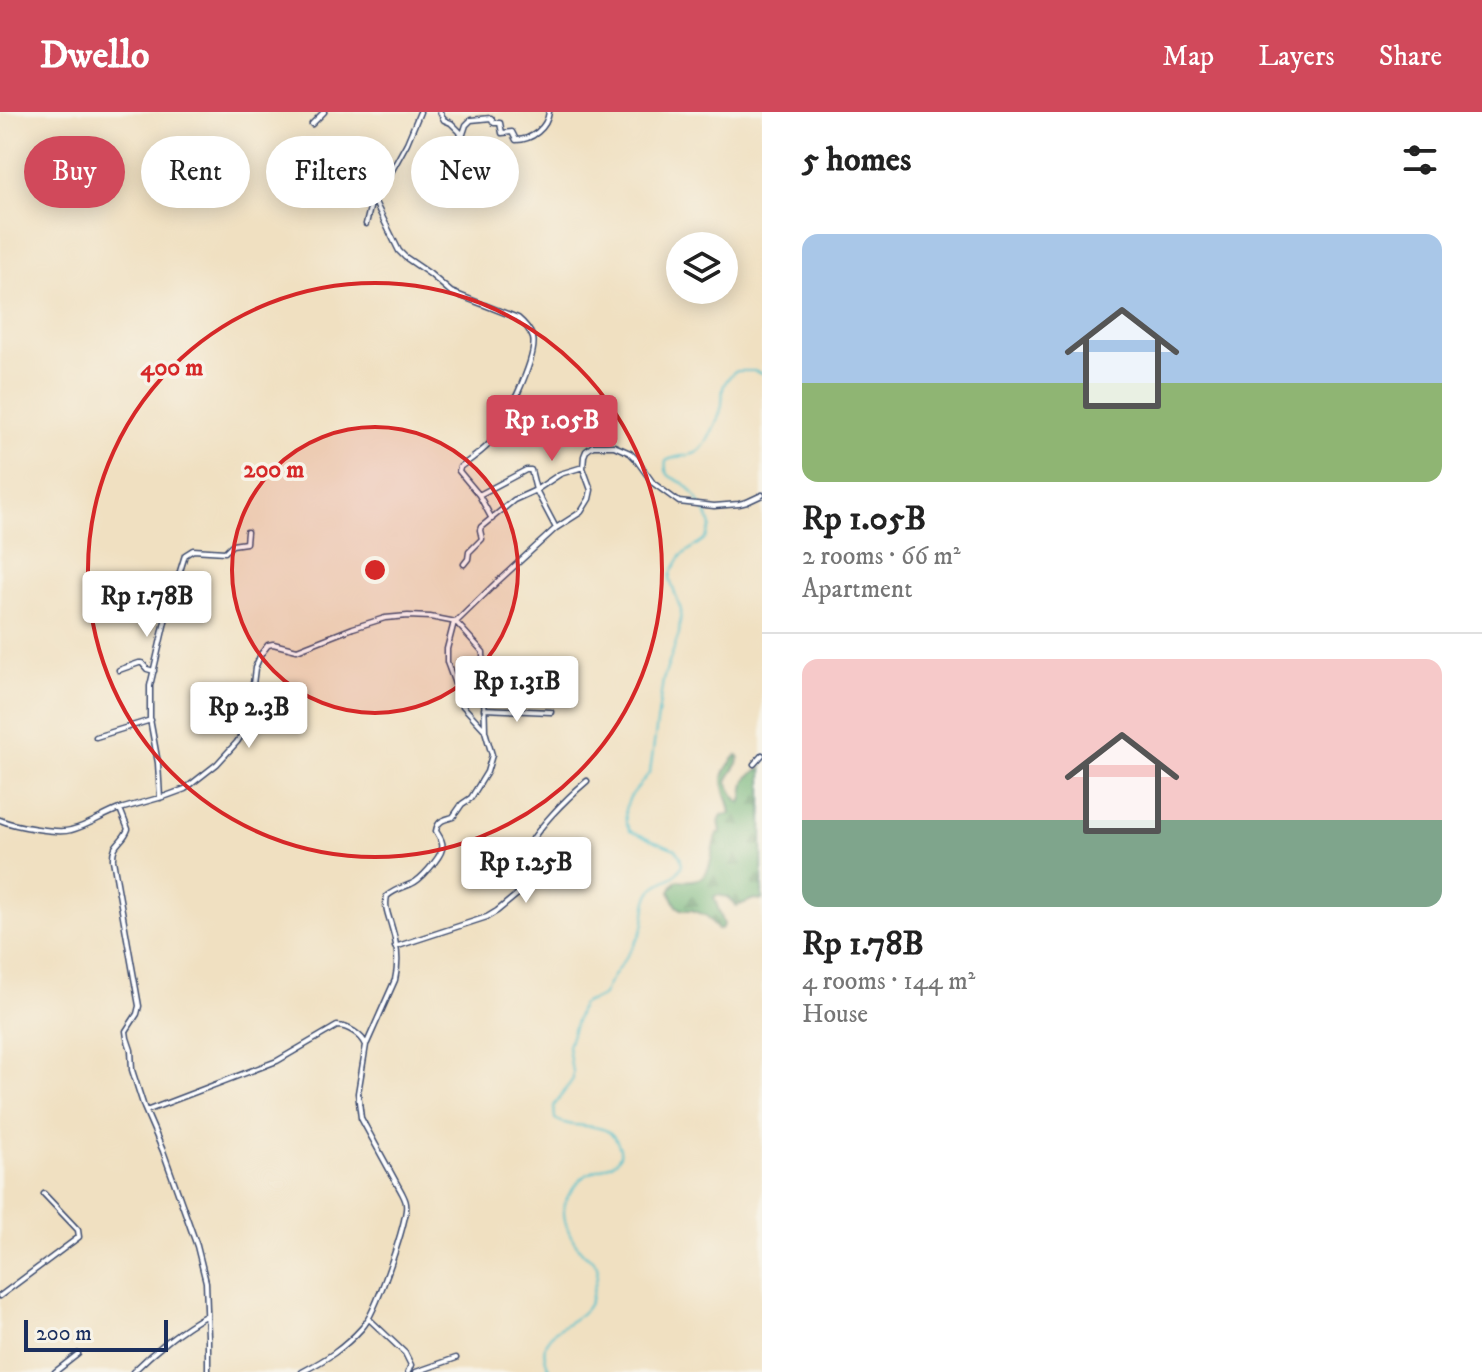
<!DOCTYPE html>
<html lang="en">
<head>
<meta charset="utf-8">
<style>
  body { margin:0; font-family:"IM FELL DW Pica",serif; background:#f6f6f6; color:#222; height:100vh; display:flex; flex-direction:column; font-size:30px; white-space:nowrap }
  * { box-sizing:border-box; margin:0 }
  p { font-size:26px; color:#767676 }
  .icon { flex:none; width:44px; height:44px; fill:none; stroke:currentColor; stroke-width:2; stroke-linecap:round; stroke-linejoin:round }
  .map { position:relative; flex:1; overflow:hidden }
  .sheet { display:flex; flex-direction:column; background:#fff; width:720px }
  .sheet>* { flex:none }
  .top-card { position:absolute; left:24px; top:24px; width:618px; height:72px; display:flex; gap:16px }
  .controls { position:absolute; left:666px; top:120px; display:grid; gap:16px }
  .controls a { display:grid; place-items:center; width:72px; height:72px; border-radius:50%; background:#fff; box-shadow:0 4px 20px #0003; font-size:40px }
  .scale { position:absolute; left:24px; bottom:20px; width:144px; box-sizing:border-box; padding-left:8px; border:4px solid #1b2f5e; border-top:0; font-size:22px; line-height:28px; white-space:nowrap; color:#1b2f5e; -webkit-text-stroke:6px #f7f3e8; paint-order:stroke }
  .price { position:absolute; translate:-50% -68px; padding:0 18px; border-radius:8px; background:#fff; color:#222; font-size:26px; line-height:52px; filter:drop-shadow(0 2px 4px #0008) }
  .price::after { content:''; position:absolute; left:50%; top:48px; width:24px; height:18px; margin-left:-12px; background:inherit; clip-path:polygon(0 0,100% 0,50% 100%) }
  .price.current { background:#d1495b; color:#fff }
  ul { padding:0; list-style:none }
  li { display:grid; align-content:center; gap:16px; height:424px; padding:0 40px }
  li+li { border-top:2px solid #e0e0e0 }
  li span { display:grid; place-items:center; height:248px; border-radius:16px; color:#555 }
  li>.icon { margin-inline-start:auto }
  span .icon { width:144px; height:144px; fill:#fffc; stroke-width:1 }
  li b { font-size:34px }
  h2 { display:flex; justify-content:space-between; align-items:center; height:96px; padding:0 40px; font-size:34px }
  .tag { padding:0 28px; border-radius:36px; background:#fff; box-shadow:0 4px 20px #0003; font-size:28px; line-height:72px }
  .tag.current { background:#d1495b; color:#fff }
  header { display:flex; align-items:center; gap:48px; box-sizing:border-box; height:112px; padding:0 40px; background:#d1495b; color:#fff }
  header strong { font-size:38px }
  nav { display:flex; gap:44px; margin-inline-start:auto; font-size:28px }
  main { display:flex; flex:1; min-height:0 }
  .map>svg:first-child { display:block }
</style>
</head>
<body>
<header>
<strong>Dwello</strong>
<nav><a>Map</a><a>Layers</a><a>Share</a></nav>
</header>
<main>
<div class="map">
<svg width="762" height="1260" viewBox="0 0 762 1260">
  <defs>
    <pattern id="forest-firs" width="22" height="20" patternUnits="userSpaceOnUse" patternTransform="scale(2)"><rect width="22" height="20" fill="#74b67a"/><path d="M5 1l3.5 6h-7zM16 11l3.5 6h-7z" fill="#5e9467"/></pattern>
  </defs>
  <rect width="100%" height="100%" fill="#f7f3e8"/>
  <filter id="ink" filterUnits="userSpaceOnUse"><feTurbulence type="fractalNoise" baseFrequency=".0125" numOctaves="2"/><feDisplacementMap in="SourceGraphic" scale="16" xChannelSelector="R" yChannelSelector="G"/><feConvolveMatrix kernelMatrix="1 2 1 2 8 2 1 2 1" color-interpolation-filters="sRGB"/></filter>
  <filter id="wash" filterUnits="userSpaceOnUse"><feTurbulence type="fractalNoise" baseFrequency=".006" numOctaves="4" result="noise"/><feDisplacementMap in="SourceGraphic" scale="32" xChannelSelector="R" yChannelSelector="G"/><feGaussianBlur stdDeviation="1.8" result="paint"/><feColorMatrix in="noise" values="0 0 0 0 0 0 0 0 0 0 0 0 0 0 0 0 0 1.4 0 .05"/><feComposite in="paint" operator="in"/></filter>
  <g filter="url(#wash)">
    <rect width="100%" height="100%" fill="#f0e0c1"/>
    <path fill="url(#forest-firs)" stroke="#48726c" stroke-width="2" d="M 737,643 L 739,644 C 738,657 730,659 727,670 L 737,688 L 741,691 C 745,684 742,674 747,667 C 750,662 757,659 762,656 L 762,788 L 754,787 L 737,794 L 727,785 L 717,783 L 714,785 L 724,813 L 722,816 L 718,818 L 707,804 L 692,798 L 683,798 L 677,794 L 670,780 L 673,773 L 678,768 C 717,773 707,748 717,722 L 721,721 C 721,713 717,711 722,703 L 731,702 C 727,672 712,670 737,643 Z"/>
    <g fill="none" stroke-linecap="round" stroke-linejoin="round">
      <path stroke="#53c0cc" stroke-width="2" d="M 551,1260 C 524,1212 587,1217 592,1184 C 593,1176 600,1162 597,1154 C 595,1148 588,1146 584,1142 C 571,1128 558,1104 567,1086 C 571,1078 579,1068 586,1063 C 597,1056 627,1053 619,1034 C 609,1005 576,1020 555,1007 L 554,994 L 573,967 L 573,958 L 571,954 L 568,934 L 581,893 C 587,888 596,889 603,883 C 612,859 632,842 642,818 C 647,805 643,788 653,777 C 664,766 675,769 682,753 L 680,744 L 675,737 L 630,719 L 626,711 L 625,697 L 630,685 L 650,660 L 663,568 L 679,522 L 681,498 L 670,468 L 671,461 L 681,444 L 706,426 L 711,414 C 708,404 694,379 686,373 C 675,365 663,367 666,349 C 677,342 695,346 702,336 C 707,331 718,308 720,301 C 727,280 715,278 735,259 L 754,259 L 762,262"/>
    </g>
  </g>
  <g filter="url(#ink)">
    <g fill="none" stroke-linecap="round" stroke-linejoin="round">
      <g stroke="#3b4a6d" stroke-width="7">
        <path id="street" d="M 420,0 L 407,31 L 390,62 L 371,81 L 372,84 L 399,139 L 405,145 L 430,162 L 451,180 L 518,206 C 524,211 530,218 533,226 C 538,245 503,316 490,331 C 482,340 470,348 460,355 L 459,359 L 479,383 L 526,358 L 531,358 L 536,378 L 556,416
          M 440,0 L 444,8 L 451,11 L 460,20 L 464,35 L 484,46 L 494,60
          M 312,12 L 324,0
          M 462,25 L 466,13 L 471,8 L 491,6 L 494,11 L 500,11 L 502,21 L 512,20 L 516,28 C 532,28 547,16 549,0
          M 366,112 L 371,92 L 374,88
          M 479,383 L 492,407
          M 464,452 L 468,447 L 469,440 L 482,427 L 480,418 L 481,415 L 514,388 L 536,378 L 560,362 L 583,355
          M 454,510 L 447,537 L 447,550 L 463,594 L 484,617
          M 119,558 L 139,551 L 142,551 L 147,557 L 154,559
          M 484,597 L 551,600
          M 96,625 L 151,608
          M 754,652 L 762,643
          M 160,686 L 158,651 L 150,607 L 150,574 L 166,505 L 185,443 L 193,438 L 225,440 L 232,433 L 246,431 L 247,420
          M 0,708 C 14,714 57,722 71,718 C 88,714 103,703 119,697
          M 395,835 L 487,805 L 497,799 L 520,780 C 527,768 520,756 524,743 C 534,718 567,686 587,669
          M 367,931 L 395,868 C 399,851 397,832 392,816 C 389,804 384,796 387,784 C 395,777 402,776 411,772 C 420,769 440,746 442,737 C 444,730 439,724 436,719 C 438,708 444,708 453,705 L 462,692 L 471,686 L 487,660 L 492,643 L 485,619 L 483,540 L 456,510
          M 146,999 L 277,949 L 337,914 C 348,914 362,923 366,933 L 358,981 L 361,1006 L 402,1081 C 405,1087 407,1091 406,1098 C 403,1120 376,1201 362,1216 C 343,1237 327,1247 302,1260
          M 0,1184 L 79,1125 L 78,1118 L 44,1082
          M 369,1207 L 405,1241 L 411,1253 L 408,1260
          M 55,1260 L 78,1242
          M 133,1260 C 153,1240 182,1216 207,1203
          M 208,1260 L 208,1224 L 206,1170 L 197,1134 L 163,1039 L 144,995 L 132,958 L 131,938 L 127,926 L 126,919 L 137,902 L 139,894 L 113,748 C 112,730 123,731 128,717 L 120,697 L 166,684 L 185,677 L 217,652 L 237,630 L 248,613 L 255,556 L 261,542 L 268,533 L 273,532 L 297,538 L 353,516 L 385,506 L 408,504 L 430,505 L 456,510 L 496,471 L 556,416 L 581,400 L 589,387 L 591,378 L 583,356 L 584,344 L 586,339 L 593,334 L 614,334 L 630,341 L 635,346 L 653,371 L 679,390 L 714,394 L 739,392 L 747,390 L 762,383
          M 416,1260 L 456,1246"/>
      </g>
      <use href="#street" stroke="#fff" stroke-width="4"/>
    </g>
  </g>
  <circle cx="375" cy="458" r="143" fill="#d62828" fill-opacity=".12"/>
  <g fill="none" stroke="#d62828" stroke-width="4">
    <circle cx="375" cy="458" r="143"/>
    <circle cx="375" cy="458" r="287"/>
  </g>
  <circle cx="375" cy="458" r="12" fill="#d62828" stroke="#f7f3e8" stroke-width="4"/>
  <g font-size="24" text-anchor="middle" font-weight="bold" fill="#d62828" stroke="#f7f3e8" stroke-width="7" stroke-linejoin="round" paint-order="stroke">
    <text x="172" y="263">400 m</text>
    <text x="274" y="365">200 m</text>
  </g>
</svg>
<div class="controls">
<a><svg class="icon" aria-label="layers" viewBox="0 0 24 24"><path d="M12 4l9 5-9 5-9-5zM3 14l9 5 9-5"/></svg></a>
</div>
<div class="scale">200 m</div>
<b class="price current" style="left:552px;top:351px">Rp 1.05B</b>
<b class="price" style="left:147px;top:527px">Rp 1.78B</b>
<b class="price" style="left:517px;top:612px">Rp 1.31B</b>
<b class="price" style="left:249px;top:638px">Rp 2.3B</b>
<b class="price" style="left:526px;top:793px">Rp 1.25B</b>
<div class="top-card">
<a class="tag current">Buy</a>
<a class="tag">Rent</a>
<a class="tag">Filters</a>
<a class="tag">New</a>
</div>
</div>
<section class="sheet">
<h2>5 homes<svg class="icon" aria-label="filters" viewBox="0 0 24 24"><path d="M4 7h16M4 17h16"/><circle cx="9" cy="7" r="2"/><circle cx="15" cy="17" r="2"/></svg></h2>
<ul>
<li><span style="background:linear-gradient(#a9c7e8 60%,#8fb573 0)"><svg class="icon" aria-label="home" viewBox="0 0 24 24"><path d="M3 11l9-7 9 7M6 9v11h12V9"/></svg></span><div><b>Rp 1.05B</b><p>2 rooms · 66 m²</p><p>Apartment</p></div></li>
<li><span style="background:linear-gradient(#f6c9c9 65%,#7fa58c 0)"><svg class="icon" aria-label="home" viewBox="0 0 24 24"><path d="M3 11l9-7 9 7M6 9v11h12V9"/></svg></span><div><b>Rp 1.78B</b><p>4 rooms · 144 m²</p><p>House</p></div></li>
</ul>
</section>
</main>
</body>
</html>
